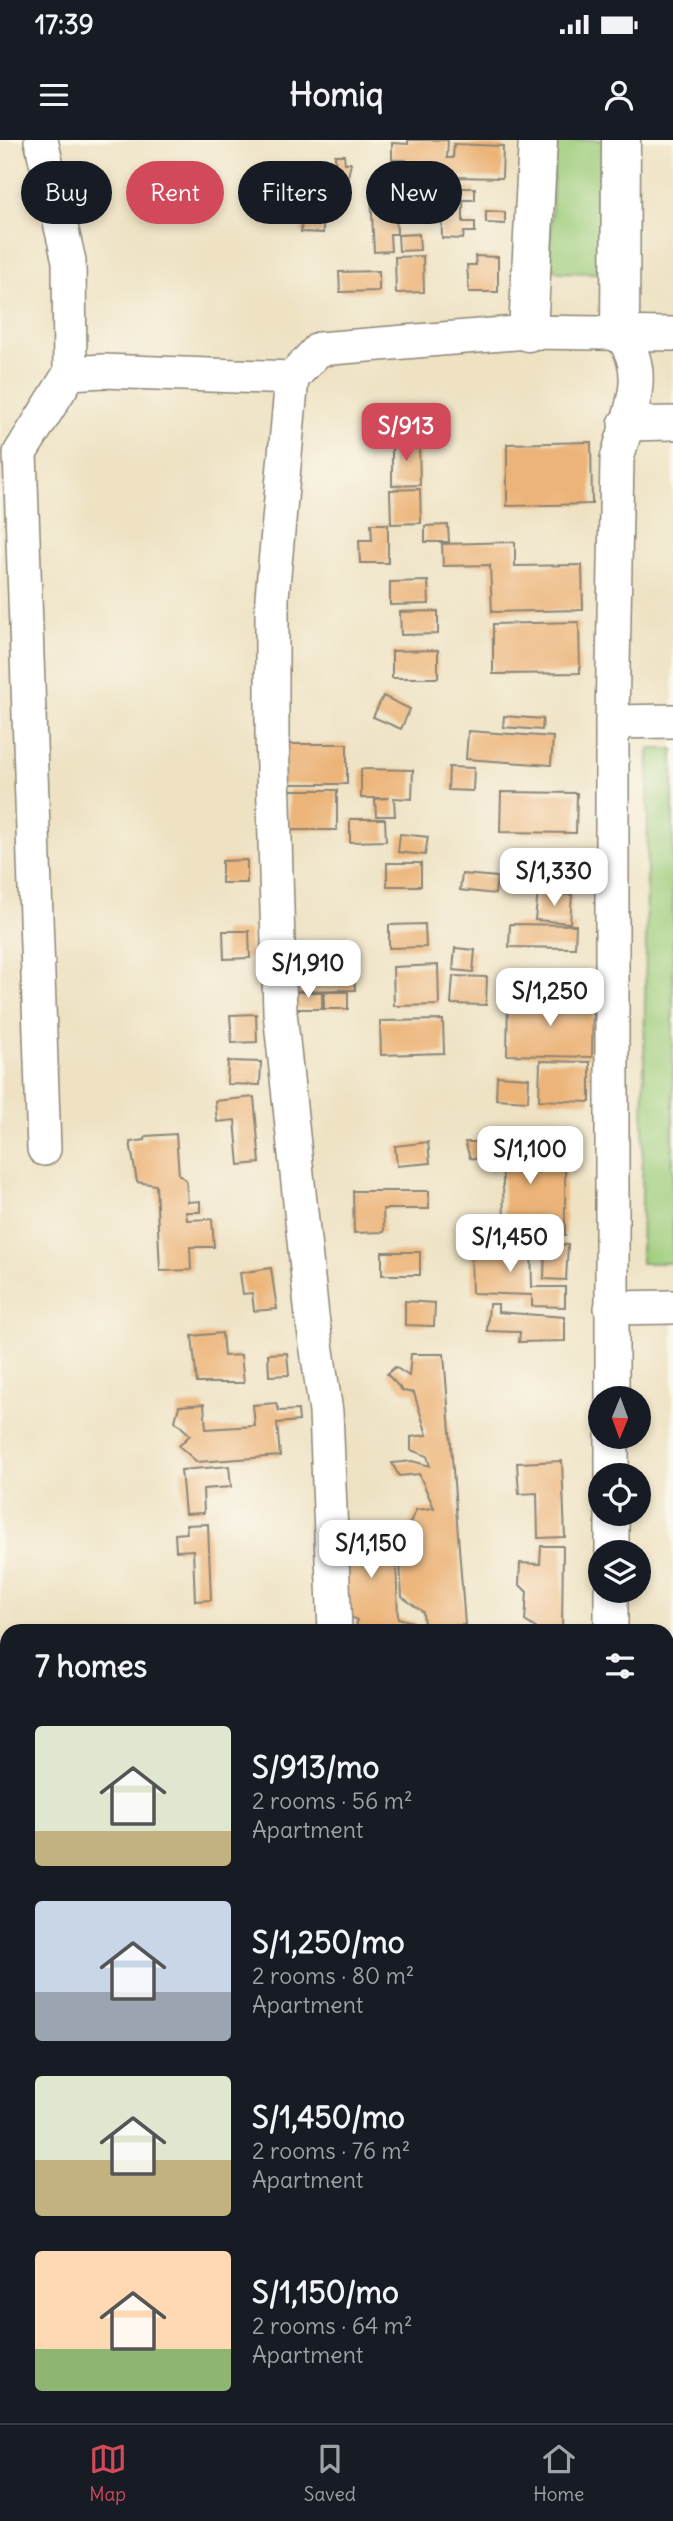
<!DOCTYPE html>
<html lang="en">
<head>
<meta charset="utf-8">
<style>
  body { margin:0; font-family:Delius,sans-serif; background:#20242c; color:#f1f3f6; height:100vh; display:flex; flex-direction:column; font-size:26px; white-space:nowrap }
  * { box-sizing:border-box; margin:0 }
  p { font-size:23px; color:#9ea1a6 }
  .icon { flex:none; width:38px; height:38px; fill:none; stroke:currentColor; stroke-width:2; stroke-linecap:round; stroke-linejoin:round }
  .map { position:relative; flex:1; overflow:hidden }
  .drawer { position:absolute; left:0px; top:1484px; width:674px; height:800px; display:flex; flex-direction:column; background:#171b24; border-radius:21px 21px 0 0; box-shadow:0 4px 10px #0003 }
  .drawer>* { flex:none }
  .banner { position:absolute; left:21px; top:21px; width:632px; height:63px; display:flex; gap:14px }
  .needle { width:46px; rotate:181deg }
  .tools { position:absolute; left:588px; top:1246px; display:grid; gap:14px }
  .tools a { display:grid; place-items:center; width:63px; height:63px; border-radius:50%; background:#171b24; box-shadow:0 4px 10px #0003; font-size:35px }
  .price { position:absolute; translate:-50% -60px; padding:0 16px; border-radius:14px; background:#fff; color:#222; font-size:23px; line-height:46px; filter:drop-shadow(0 2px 4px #0008) }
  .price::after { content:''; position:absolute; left:50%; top:42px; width:21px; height:16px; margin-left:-10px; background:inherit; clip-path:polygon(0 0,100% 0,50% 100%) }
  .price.selected { background:#d1495b; color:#fff }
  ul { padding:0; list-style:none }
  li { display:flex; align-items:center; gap:21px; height:175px; padding:0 35px }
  li span { display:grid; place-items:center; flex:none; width:196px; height:140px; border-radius:7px; color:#555 }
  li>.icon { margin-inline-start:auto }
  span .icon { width:84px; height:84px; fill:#fffc; stroke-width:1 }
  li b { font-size:30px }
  h2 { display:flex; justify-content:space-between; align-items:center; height:84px; padding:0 35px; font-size:30px }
  .pill { padding:0 24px; border-radius:32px; background:#171b24; box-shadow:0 4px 10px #0003; font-size:24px; line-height:63px }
  .pill.selected { background:#d1495b; color:#fff }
  .status { display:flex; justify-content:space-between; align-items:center; height:49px; padding:0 35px; background:#171b24; direction:ltr }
  .status svg { height:19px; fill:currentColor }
  header { display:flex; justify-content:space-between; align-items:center; height:91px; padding:0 35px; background:#171b24; font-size:32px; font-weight:700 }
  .tabs { display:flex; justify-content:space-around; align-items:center; height:98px; border-top:2px solid #363941; background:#171b24; font-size:19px; color:#9ea1a6 }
  .tabs a { display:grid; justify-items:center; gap:4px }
  .tabs .selected { color:#d1495b }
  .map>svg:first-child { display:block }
</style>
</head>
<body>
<div class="status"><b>17:39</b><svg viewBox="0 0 49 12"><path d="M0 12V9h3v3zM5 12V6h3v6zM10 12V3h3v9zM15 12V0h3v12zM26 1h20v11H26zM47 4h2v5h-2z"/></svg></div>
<header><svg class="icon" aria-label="menu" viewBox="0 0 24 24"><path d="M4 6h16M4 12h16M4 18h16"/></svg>Homiq<svg class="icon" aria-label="person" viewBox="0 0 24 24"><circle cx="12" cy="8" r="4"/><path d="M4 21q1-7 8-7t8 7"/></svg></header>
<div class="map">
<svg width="673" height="2283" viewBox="0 0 673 2283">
  <rect width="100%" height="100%" fill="#fbf7ec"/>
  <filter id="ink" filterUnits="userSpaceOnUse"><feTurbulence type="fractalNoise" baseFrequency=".0143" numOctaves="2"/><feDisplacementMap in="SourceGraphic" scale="14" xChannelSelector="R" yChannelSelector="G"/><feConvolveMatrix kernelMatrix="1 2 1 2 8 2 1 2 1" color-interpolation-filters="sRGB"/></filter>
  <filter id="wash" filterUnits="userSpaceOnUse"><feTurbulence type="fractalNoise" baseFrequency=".00686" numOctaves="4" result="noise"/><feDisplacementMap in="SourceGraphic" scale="28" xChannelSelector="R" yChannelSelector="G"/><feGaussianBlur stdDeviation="1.57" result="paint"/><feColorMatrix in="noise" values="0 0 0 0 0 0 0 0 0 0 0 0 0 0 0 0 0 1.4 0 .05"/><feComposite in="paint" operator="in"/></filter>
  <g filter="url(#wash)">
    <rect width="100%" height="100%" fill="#eee2c3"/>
    <path fill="#9dcc7a" stroke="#647c52" stroke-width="2" d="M 555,0 L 606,0 L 602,130 L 596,133 L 558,132 L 549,124 Z
      M 649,609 L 673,609 L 673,1123 L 641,1123 Z"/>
    <g id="blocks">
      <path fill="#ecb478" d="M 408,0 L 448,0 L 447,18 L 453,18 L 454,4 L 503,6 L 502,38 L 454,37 L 452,43 L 387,41 L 388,30 L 406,30 L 406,20 L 392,20 L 392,3 L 408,4 Z
        M 335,15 L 344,15 L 345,23 L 351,23 L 347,41 L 336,42 Z
        M 441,48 L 475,48 L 475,60 L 463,60 L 463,82 L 475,82 L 475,92 L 464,92 L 463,99 L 442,98 Z
        M 280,54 L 315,56 L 314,70 L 323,70 L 323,93 L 301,92 L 302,75 L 279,74 Z
        M 395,54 L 397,94 L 390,94 L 391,111 L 374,112 L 371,55 Z
        M 486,71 L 505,72 L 505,84 L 486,83 Z
        M 419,94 L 420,110 L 399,111 L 398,95 Z
        M 423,116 L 424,152 L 396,153 L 395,117 Z
        M 475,116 L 498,117 L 498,152 L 469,152 L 467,125 L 476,125 Z
        M 379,131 L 379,151 L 340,152 L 339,132 Z
        M 392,300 L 419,300 L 420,345 L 392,346 Z
        M 591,302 L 592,364 L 507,366 L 507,304 Z
        M 420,349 L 421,383 L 391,384 L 390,350 Z
        M 371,384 L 388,384 L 388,423 L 360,423 L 359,400 L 372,400 Z
        M 448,385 L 449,402 L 425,402 L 425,386 Z
        M 515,402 L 515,426 L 582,425 L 583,470 L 492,472 L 490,425 L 443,426 L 442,404 Z
        M 428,441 L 429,464 L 390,465 L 390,442 Z
        M 438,471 L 438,494 L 401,495 L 400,472 Z
        M 579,482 L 580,533 L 493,534 L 493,484 Z
        M 438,510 L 438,538 L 392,538 L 392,511 Z
        M 383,556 L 410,569 L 401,589 L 373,577 Z
        M 504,576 L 543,579 L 542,590 L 503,587 Z
        M 468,591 L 553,597 L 551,625 L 466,619 Z
        M 279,604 L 347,604 L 347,644 L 280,644 Z
        M 449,627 L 474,628 L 473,651 L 448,650 Z
        M 361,629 L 413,630 L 412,659 L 394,658 L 395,676 L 376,676 L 375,659 L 389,658 L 361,658 Z
        M 289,650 L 337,650 L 337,690 L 289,690 Z
        M 501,652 L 577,653 L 576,693 L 500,692 Z
        M 350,679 L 385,679 L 386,701 L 350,702 Z
        M 400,694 L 428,697 L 425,715 L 398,712 Z
        M 247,720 L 247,743 L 222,743 L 222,721 Z
        M 387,723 L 421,723 L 421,746 L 387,746 Z
        M 462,734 L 497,737 L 495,754 L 460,750 Z
        M 538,752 L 572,755 L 570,783 L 535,780 Z
        M 425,784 L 426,807 L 389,808 L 389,785 Z
        M 510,784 L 576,785 L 575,808 L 509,807 Z
        M 223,791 L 249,791 L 250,818 L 224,819 Z
        M 455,808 L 475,810 L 473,832 L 453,830 Z
        M 354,822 L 355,850 L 288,851 L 288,823 Z
        M 438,825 L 439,865 L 394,866 L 393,827 Z
        M 453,836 L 487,837 L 486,865 L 451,864 Z
        M 293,852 L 322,852 L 322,869 L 293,869 Z
        M 324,852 L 348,852 L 348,869 L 324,869 Z
        M 508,859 L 593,860 L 592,917 L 507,915 Z
        M 256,874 L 257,902 L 232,903 L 230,875 Z
        M 443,880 L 444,913 L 381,915 L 380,881 Z
        M 228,921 L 261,922 L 260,945 L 227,944 Z
        M 540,921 L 590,922 L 590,962 L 539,960 Z
        M 497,936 L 529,938 L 528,961 L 496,959 Z
        M 254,957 L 260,1023 L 239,1025 L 235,980 L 217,982 L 215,961 Z
        M 176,994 L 179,1035 L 186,1040 L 188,1062 L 200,1061 L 200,1072 L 186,1072 L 187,1080 L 212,1079 L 214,1107 L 190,1107 L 191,1130 L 160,1131 L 156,1045 L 137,1042 L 130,1002 L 145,1000 L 146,996 Z
        M 428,1002 L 430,1023 L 397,1026 L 395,1006 Z
        M 465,1002 L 565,1002 L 565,1096 L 496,1096 L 504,1081 L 502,1007 L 489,1020 L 470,1018 Z
        M 353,1051 L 429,1051 L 429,1069 L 383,1069 L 384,1092 L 354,1093 Z
        M 531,1103 L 532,1147 L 565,1147 L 565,1167 L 532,1166 L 532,1155 L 472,1153 L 471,1105 Z
        M 545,1104 L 568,1105 L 566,1140 L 544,1139 Z
        M 382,1112 L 420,1112 L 420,1135 L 382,1135 Z
        M 271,1128 L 277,1169 L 254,1171 L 252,1153 L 243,1154 L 240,1133 Z
        M 405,1161 L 435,1163 L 434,1186 L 405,1185 Z
        M 489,1164 L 498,1164 L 498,1172 L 565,1177 L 565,1201 L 519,1202 L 520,1192 L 487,1191 Z
        M 222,1193 L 224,1216 L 241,1215 L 244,1243 L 197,1243 L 192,1196 Z
        M 287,1213 L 289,1235 L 269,1236 L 268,1214 Z
        M 411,1214 L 444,1214 L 465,1485 L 424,1486 L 423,1472 L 402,1457 L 399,1406 L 416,1370 L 434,1368 L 419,1334 L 399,1336 L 392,1323 L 412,1321 L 430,1326 L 427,1316 L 411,1310 L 411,1297 L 427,1295 L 414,1253 L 403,1251 L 387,1234 L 395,1227 L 409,1236 Z
        M 276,1263 L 279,1271 L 298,1270 L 299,1281 L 277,1283 L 280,1316 L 197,1322 L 179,1306 L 190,1295 L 175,1281 L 179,1266 L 204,1264 L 206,1289 L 255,1286 L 253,1265 Z
        M 562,1321 L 565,1397 L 538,1398 L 537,1353 L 519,1354 L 517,1323 Z
        M 229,1326 L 231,1347 L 203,1349 L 204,1373 L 185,1374 L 181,1330 Z
        M 208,1384 L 211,1460 L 195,1461 L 193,1410 L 176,1411 L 175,1394 L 187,1393 L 186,1385 Z
        M 395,1389 L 398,1478 L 416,1483 L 413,1491 L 356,1491 L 357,1480 L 343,1473 L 341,1390 Z
        M 541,1406 L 563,1406 L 562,1491 L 540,1491 L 525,1481 L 527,1452 L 519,1444 L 520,1423 L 540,1424 Z
        M 192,1488 L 213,1488 L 213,1491 L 192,1491 Z
        M 190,2277 L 229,2277 L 229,2283 L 190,2283 Z
        M 369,2277 L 464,2277 L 463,2283 L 368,2283 Z
        M 553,2277 L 570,2277 L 570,2283 L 553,2283 Z"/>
    </g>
  </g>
  <g filter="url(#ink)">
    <use href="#blocks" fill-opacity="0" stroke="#8c8677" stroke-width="2"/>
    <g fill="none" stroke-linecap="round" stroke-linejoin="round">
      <g stroke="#8c8677" stroke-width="36">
        <path id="minor" d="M 41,0 L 69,121 L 70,233 L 20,313 L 44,1009
          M 70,233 L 103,231 L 292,238 L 319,209 L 528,192 L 673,194
          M 292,238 L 272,457 L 272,595 L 280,872 L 312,1176 L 326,1272 L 335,1491
          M 625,284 L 673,283
          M 612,582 L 673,581
          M 611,1168 L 673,1167
          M 612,1258 L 612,582 L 617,319 C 627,277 653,233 620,194
          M 612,1335 L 612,1297
          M 612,1412 L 612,1374
          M 611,1491 L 611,1451
          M 0,2229 L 7,2247
          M 17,2277 L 18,2283
          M 173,2277 L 173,2283
          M 317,2277 L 317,2283
          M 609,2283 L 609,2277"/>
      </g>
      <g stroke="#8c8677" stroke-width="41">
        <path id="tertiary" d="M 528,192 L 538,0
          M 620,194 L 621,0"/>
      </g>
      <use href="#minor" stroke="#fff" stroke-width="33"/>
      <use href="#tertiary" stroke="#fff" stroke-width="38"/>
    </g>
  </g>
</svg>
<div class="tools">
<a><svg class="needle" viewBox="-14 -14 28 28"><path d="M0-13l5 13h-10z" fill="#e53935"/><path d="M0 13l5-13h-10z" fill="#9ea1a6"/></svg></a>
<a><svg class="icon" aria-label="locate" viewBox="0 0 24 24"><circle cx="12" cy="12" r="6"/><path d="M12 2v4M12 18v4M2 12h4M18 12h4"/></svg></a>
<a><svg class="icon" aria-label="layers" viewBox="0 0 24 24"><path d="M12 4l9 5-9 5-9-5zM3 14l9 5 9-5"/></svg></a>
</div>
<b class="price selected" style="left:406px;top:323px">S/913</b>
<b class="price" style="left:554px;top:768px">S/1,330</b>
<b class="price" style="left:308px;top:860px">S/1,910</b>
<b class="price" style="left:550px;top:888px">S/1,250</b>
<b class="price" style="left:530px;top:1046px">S/1,100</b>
<b class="price" style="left:510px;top:1134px">S/1,450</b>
<b class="price" style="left:371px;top:1440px">S/1,150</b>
<div class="banner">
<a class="pill">Buy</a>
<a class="pill selected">Rent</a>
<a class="pill">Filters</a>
<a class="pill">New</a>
</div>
<section class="drawer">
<h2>7 homes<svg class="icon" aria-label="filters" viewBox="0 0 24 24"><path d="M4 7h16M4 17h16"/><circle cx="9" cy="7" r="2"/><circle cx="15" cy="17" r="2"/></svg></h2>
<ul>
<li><span style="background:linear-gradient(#dfe7d0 75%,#c2b280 0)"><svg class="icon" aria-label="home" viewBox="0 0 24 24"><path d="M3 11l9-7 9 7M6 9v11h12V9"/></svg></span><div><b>S/913/mo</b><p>2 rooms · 56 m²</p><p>Apartment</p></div></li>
<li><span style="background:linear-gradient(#c9d6e8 65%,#9aa5b1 0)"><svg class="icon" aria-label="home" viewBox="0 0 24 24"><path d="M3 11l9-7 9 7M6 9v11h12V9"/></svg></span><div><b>S/1,250/mo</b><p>2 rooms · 80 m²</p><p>Apartment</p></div></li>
<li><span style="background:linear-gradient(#dfe7d0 60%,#c2b280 0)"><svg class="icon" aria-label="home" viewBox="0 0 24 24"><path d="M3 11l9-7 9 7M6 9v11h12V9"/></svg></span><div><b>S/1,450/mo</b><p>2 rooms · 76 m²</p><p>Apartment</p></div></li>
<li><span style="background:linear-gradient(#ffd9b3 70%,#8fb573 0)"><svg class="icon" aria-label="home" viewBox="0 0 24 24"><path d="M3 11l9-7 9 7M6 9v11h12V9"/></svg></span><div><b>S/1,150/mo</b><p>2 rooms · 64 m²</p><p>Apartment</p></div></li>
</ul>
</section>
</div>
<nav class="tabs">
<a class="selected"><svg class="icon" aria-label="map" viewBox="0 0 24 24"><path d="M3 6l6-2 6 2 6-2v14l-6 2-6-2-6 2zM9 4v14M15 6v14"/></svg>Map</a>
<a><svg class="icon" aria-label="saved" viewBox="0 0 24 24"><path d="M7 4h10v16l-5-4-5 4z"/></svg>Saved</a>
<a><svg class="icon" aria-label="home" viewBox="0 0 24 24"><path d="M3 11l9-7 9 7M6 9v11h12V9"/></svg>Home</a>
</nav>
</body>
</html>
